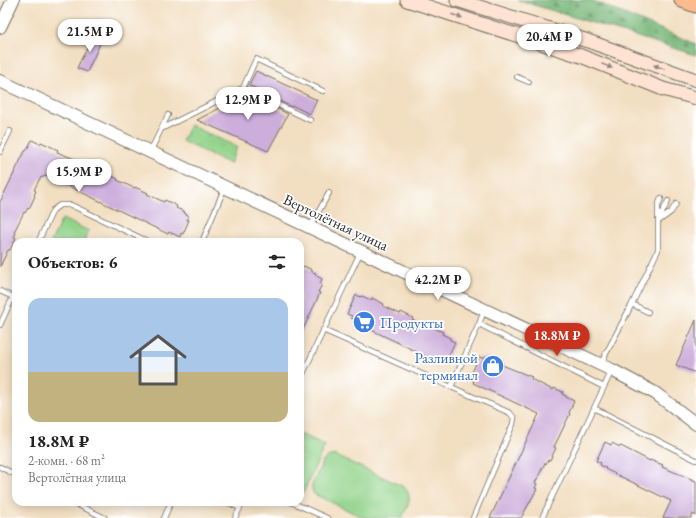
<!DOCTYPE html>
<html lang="ru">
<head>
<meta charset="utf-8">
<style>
  body { margin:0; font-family:"EB Garamond",serif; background:#f6f6f6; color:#222; height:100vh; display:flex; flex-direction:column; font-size:15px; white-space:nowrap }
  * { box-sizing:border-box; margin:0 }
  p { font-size:13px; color:#767676 }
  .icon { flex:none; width:22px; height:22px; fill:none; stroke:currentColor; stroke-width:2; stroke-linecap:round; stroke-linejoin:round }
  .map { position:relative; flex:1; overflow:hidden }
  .drawer { position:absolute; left:12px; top:238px; width:292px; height:268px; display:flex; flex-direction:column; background:#fff; border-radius:12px; box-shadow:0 2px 10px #0003 }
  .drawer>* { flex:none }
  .price { position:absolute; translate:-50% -34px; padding:0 9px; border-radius:14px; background:#fff; color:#222; font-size:13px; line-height:26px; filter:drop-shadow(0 1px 2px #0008) }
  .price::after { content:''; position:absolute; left:50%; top:24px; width:12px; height:9px; margin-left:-6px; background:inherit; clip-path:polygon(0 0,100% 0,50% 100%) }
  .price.active { background:#c8321e; color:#fff }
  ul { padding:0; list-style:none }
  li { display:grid; align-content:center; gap:8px; height:212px; padding:0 16px }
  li+li { border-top:1px solid #e0e0e0 }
  li span { display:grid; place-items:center; height:124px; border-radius:12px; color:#555 }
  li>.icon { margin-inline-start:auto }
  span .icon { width:72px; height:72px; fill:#fffc; stroke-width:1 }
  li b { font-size:17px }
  h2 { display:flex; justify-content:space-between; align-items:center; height:48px; padding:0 16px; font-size:17px }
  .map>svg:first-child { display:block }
</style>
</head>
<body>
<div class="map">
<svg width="696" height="518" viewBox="0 0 696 518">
  <defs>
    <pattern id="forest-firs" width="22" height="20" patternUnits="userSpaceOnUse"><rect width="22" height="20" fill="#75b576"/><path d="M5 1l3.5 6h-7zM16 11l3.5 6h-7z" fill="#609361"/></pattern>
    <pattern id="park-tufts" width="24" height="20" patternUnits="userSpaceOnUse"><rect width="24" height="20" fill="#92d38a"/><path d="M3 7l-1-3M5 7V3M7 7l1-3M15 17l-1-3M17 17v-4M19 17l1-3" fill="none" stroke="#7eb577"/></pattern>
  </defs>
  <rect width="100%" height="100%" fill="#fff"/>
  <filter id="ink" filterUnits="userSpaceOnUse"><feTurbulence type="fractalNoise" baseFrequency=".025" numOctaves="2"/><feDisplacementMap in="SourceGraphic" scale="8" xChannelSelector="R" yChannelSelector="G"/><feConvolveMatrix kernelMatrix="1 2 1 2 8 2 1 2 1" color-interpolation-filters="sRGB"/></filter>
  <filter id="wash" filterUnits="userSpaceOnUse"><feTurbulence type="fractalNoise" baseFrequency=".012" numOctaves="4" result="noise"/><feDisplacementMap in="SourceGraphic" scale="16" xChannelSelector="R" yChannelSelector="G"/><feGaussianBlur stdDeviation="0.9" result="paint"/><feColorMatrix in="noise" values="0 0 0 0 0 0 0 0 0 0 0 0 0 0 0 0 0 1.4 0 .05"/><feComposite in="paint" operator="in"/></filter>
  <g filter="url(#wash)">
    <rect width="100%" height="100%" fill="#f2dec0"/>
    <path fill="url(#forest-firs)" stroke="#507050" d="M 518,0 L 591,0 L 696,44 L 696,55 Z"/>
    <path fill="url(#park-tufts)" stroke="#5e7f5a" d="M 190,125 L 237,147 L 230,164 L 182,141 Z"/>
    <path fill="#92d38a" stroke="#5e7f5a" d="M 62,219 L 89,231 L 84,242 L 51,242 Z
      M 300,434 L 325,445 L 303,493 L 300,491 Z
      M 334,455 L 404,487 C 414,497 407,507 402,518 L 364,518 L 314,494 L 312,490 L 312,485 L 323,461 L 327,457 Z"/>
    <g id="blocks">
      <path fill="#ccaddb" d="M 94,33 L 103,37 L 87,72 L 77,68 Z
        M 256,71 L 317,100 L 310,114 L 293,106 L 292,107 L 256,90 L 257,89 L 249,85 Z
        M 247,94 L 288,114 L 268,151 L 197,120 Z
        M 32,140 L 40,144 L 41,142 L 58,150 L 57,152 L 89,165 L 88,167 L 105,175 L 106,173 L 118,179 L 117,180 L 134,188 L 135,187 L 148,193 L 147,194 L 164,202 L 165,200 L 177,206 L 176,208 L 185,212 L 184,213 L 189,216 L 187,220 L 189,220 L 183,234 L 181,233 L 180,237 L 169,232 L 168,234 L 60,182 L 61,181 L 49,175 L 40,178 L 34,190 L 36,191 L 34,195 L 35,196 L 29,209 L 28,208 L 25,213 L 24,212 L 14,232 L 16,233 L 14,237 L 16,238 L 10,250 L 8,250 L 0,267 L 0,202 L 25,151 L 26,151 Z
        M 300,266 L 303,267 L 304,266 L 312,270 L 312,272 L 316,273 L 315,275 L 322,279 L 320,284 L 322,285 L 318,292 L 320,293 L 300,336 Z
        M 356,295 L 361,297 L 362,296 L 371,300 L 372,298 L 384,304 L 383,306 L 400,314 L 401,312 L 413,318 L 412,320 L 429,328 L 430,326 L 443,332 L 442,334 L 450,338 L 450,340 L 455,342 L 446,361 L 441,359 L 440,360 L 435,358 L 434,360 L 355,322 L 356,320 L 351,318 L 352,316 L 347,314 Z
        M 696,320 L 696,373 L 676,365 Z
        M 479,357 L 485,359 L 485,357 L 490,359 L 490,358 L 503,363 L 502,365 L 532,377 L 531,379 L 553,390 L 554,388 L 563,392 L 562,394 L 566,396 L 566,397 L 574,401 L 569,413 L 570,414 L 554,447 L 556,448 L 550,460 L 548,460 L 546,464 L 545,463 L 535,483 L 537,484 L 535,488 L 537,489 L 521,518 L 490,518 L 539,414 L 473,383 L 474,381 L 469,379 Z
        M 605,442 L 611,445 L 612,443 L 620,447 L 621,446 L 650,461 L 650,460 L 663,465 L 662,467 L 696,481 L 696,516 L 693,514 L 691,518 L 663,518 L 671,501 L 605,469 L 606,468 L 600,465 L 601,463 L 596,461 Z"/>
    </g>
  </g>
  <g filter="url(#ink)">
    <use href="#blocks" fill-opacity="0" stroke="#716a5f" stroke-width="1"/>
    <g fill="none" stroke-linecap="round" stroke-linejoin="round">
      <g stroke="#716a5f" stroke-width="6">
        <path id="service" d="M 517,77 L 529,82
          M 243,88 L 256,59 L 323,91
          M 161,129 L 243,88 L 310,120
          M 0,152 L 10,131
          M 150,152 L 168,115
          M 658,219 L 658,206 L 661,198
          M 660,220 L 671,212 L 676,204
          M 310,227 L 329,193
          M 38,242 L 53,210 L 60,205 L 71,205 L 149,242
          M 202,242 L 224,189
          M 0,291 L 13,297
          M 632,304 L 658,250 L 658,221 L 668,201
          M 479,324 L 484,311
          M 0,325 L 16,290
          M 323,330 L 451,387 L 479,324 L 604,387 L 542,518
          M 600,365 L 632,304 L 648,312
          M 300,380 L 360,253
          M 451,387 L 510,413 L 514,418 L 513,424 L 473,518
          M 604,387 L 612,370
          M 594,408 L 696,460
          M 0,467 L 16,475
          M 72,502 L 105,518
          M 227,502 L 240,508
          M 291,502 L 327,518
          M 164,518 L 171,502
          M 235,518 L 243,502"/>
      </g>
      <g stroke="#716a5f" stroke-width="14">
        <path id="tertiary" d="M 0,27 L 13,0
          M 0,81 L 612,370 L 655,393 L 696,424"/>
      </g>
      <g stroke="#716a5f" stroke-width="15">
        <path id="secondary" d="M 407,0 L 581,56 L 663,89 L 696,98
          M 457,0 L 588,41 L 696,80"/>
      </g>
      <g stroke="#716a5f" stroke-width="17">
        <path id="primary" d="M 682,0 L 696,5"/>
      </g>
      <use href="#service" stroke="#fff" stroke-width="4.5"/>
      <use href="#tertiary" stroke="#fff" stroke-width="12"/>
      <use href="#secondary" stroke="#fee3d2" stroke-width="13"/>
      <use href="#primary" stroke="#fcba8e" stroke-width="15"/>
    </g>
    <defs><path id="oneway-solid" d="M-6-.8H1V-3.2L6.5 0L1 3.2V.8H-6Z"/></defs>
    <g fill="#94877e">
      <use href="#oneway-solid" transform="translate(457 16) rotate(18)"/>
      <use href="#oneway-solid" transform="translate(607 66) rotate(22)"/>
      <use href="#oneway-solid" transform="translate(659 67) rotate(-160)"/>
    </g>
  </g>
  <defs>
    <g id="supermarket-disc" transform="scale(1.15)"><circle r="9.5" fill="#3f7fe0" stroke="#fff"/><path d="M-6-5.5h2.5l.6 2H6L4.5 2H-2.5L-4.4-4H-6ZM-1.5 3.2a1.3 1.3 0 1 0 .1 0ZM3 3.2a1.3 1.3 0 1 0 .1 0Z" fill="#fff"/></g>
    <g id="shop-disc" transform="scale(1.15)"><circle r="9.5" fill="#3f7fe0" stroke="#fff"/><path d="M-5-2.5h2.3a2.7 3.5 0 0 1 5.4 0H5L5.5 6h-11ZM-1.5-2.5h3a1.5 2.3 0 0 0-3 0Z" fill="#fff"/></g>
  </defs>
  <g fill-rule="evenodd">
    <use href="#supermarket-disc" x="364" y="322"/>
    <use href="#shop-disc" x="493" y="366"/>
  </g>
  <g text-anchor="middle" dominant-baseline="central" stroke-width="3.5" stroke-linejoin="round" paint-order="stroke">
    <g font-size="15" fill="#2b2b2b" stroke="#fff">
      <text transform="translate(336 222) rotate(25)">Вертолётная улица</text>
    </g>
    <g font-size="15" fill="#366cbe" stroke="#fff" text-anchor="start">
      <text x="380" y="322">Продукты</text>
      <text x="478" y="357" text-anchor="end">Разливной<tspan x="478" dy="17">терминал</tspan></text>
    </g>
  </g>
</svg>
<b class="price" style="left:90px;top:53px">21.5M ₽</b>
<b class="price" style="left:549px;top:58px">20.4M ₽</b>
<b class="price" style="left:248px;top:121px">12.9M ₽</b>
<b class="price" style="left:79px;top:193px">15.9M ₽</b>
<b class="price" style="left:438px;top:301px">42.2M ₽</b>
<b class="price active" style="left:557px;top:357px">18.8M ₽</b>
<section class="drawer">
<h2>Объектов: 6<svg class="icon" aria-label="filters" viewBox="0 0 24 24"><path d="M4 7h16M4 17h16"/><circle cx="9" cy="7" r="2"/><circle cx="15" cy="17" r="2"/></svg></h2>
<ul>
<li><span style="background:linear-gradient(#a9c7e8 60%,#c2b280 0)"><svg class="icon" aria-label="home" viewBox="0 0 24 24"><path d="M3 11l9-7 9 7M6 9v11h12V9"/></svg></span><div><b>18.8M ₽</b><p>2-комн. · 68 m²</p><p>Вертолётная улица</p></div></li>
</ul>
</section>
</div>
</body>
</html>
